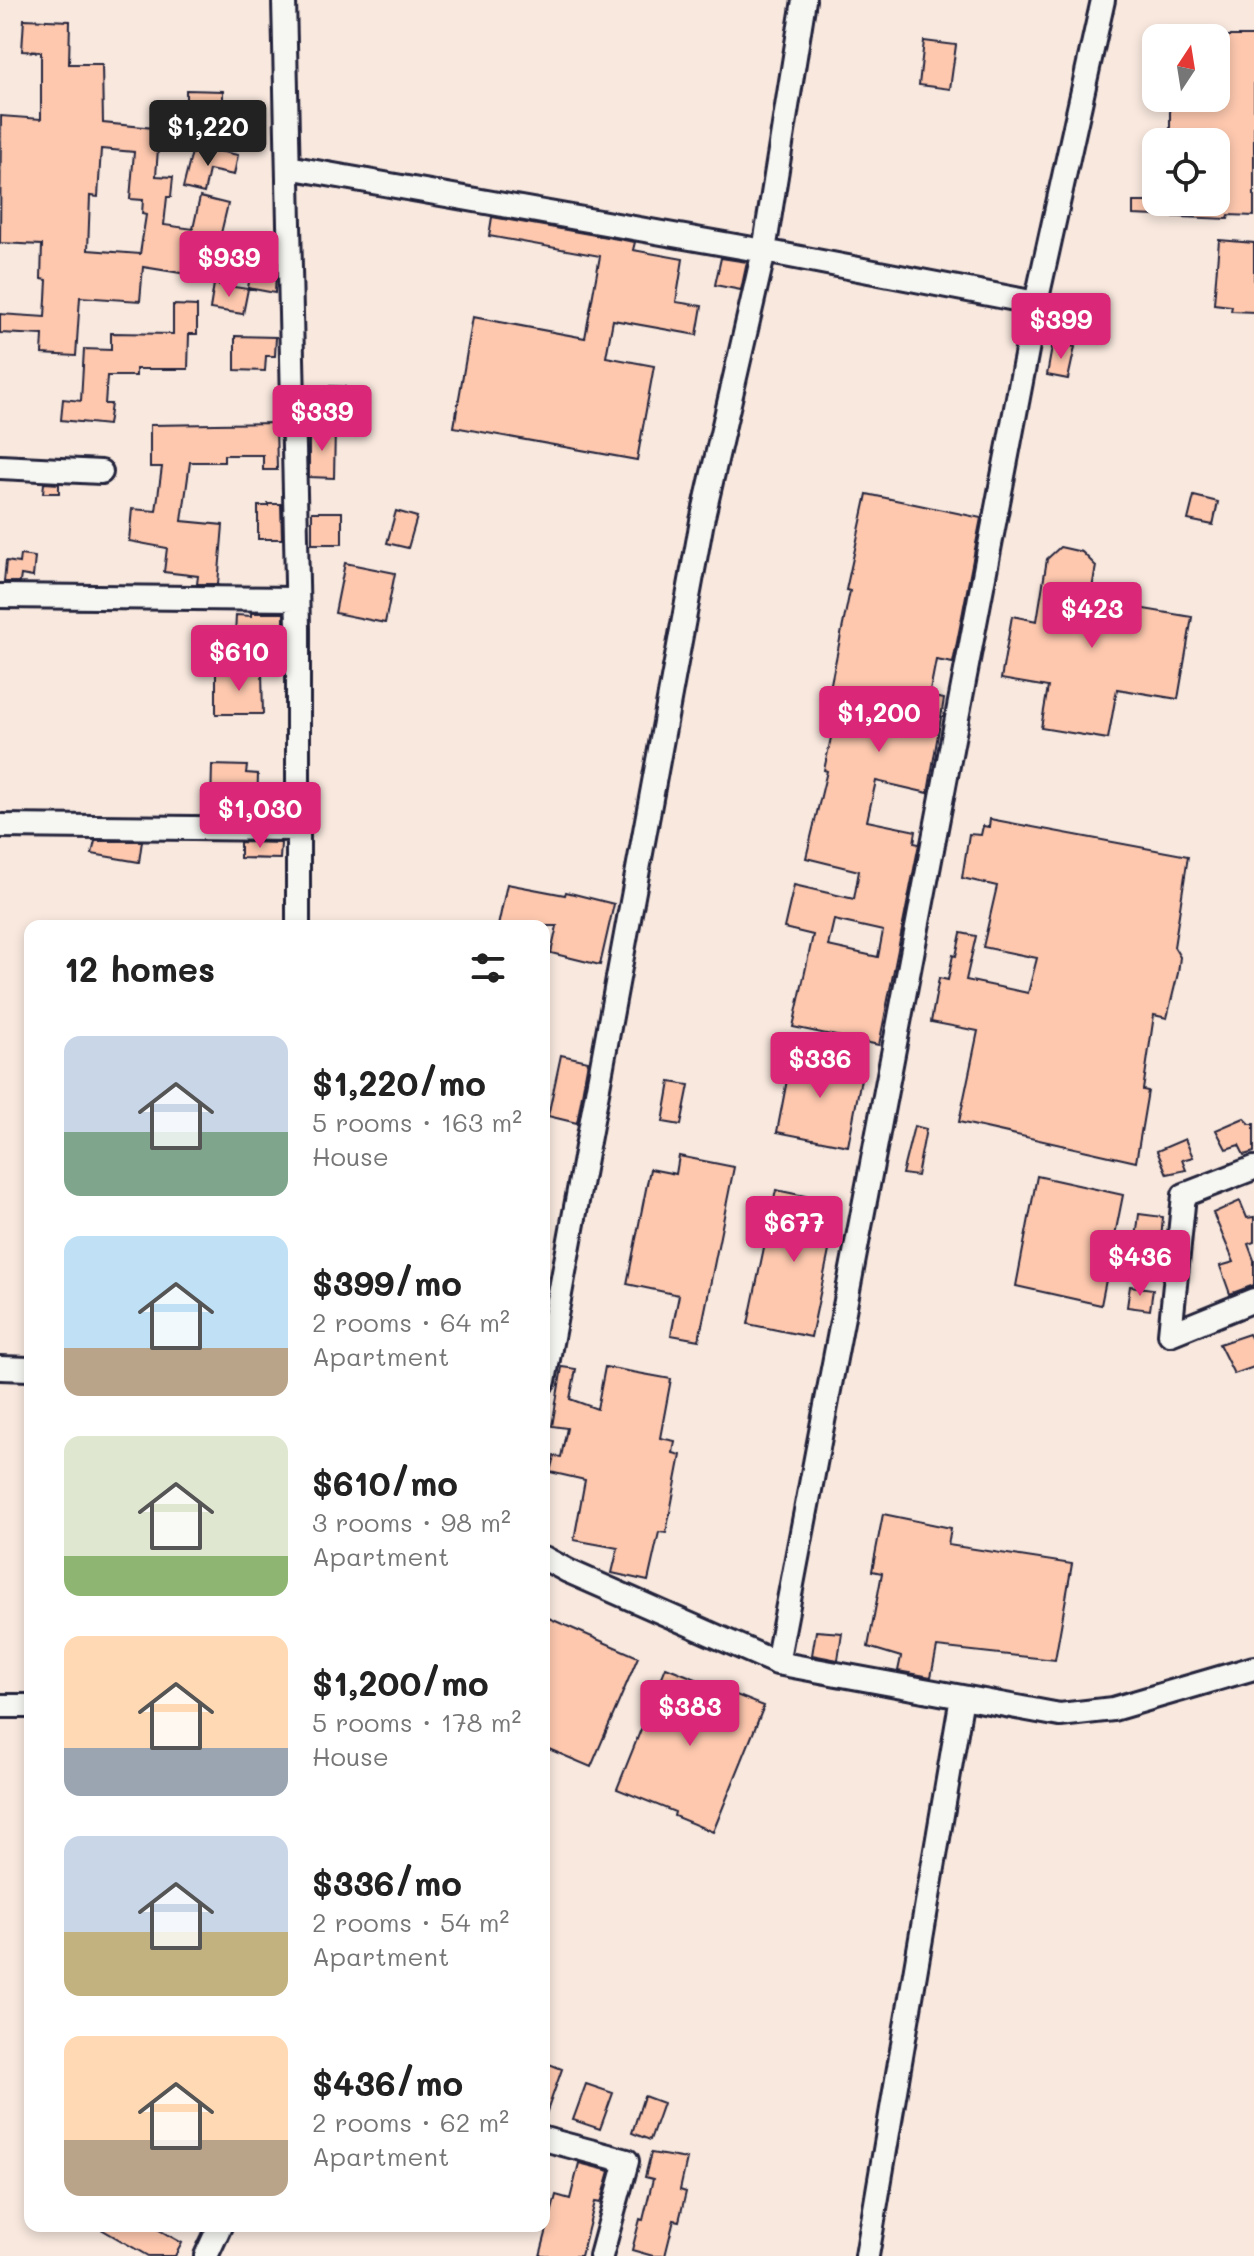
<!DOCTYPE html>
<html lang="en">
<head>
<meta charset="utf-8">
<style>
  body { margin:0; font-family:Mali,sans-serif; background:#f6f6f6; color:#222; height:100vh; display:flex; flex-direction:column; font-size:30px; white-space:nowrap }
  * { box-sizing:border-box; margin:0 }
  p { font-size:26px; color:#767676 }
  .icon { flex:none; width:44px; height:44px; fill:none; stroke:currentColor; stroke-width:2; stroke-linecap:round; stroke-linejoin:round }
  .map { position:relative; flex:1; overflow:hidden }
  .drawer { position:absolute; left:24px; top:920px; width:526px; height:1312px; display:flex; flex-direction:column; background:#fff; border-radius:16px; box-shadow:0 4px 12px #0003 }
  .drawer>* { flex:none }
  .needle { width:52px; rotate:12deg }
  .buttons { position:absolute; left:1142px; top:24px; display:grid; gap:16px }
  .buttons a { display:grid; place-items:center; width:88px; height:88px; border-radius:16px; background:#fff; box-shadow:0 4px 12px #0003; font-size:40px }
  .price { position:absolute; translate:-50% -68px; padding:0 18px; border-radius:8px; background:#db2777; color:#fff; font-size:26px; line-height:52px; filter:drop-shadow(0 2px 4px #0008) }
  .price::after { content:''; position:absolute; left:50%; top:48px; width:24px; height:18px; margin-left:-12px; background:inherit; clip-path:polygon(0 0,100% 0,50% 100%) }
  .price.current { background:#222; color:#fff }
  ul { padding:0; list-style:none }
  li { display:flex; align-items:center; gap:24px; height:200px; padding:0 40px }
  li span { display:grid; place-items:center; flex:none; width:224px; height:160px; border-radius:16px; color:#555 }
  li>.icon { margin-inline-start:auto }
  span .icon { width:96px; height:96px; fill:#fffc; stroke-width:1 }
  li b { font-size:34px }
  h2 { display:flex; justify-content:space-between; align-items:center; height:96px; padding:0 40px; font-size:34px }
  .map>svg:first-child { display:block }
</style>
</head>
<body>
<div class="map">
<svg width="1254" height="2256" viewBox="0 0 1254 2256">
  <rect width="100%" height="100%" fill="#f8e8de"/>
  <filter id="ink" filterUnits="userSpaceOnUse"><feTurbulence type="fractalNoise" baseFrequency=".0125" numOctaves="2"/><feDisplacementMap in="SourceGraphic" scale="16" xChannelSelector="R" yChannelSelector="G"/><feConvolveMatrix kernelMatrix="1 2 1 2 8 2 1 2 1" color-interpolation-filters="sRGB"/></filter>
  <g filter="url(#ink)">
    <path fill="#fdc8ae" stroke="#22223b" stroke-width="2" fill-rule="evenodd" d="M 24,19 L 70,21 L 69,64 L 102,64 L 103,123 L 164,129 L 163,149 L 158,149 L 156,176 L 173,177 L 171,197 L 167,197 L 164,225 L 193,229 L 200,197 L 228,204 L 218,246 L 211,245 L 206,277 L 143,267 L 140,301 L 80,297 L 76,356 L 42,354 L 43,335 L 0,333 L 0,314 L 45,317 L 47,280 L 41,279 L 42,245 L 0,243 L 1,116 L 41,119 L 41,52 L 22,51 ZM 101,149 L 134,152 L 130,199 L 143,200 L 142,214 L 146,215 L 140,254 L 88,250 L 90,196 L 98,197 Z
      M 1216,36 L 1254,36 L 1254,216 L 1229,215 L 1228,219 L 1133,215 L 1133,202 L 1216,202 L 1216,142 L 1170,142 L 1170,98 L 1216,98 Z
      M 924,41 L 956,45 L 950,89 L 919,85 Z
      M 186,90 L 223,91 L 223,108 L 186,107 Z
      M 204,148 L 238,155 L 234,175 L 209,170 L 204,193 L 183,188 L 192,152 L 202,155 Z
      M 492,217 L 635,242 L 633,250 L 683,259 L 676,302 L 702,306 L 697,335 L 613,320 L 606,357 L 654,366 L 637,460 L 454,427 L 473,317 L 585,338 L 600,256 L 489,236 Z
      M 1219,240 L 1254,243 L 1254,312 L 1231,311 L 1232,306 L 1214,304 Z
      M 721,258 L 747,262 L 741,290 L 715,285 Z
      M 252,264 L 276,268 L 275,293 L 248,288 Z
      M 214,284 L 248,289 L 243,314 L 210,309 Z
      M 173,305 L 197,306 L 197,334 L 189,334 L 188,369 L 136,369 L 136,376 L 107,376 L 105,404 L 111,404 L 108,425 L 61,420 L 63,399 L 81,401 L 84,349 L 111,350 L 111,333 L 173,334 Z
      M 235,336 L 276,337 L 275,356 L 266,356 L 265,371 L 235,370 Z
      M 1053,342 L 1075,347 L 1068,379 L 1047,375 Z
      M 330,386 L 345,387 L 344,400 L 329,400 Z
      M 276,423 L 277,470 L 263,470 L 263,455 L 224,455 L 224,462 L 190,462 L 182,521 L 223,525 L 218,584 L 197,584 L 198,576 L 164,572 L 167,548 L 129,541 L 132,509 L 156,511 L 162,467 L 150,467 L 150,425 Z
      M 309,428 L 335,428 L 334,478 L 309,477 Z
      M 44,483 L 59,484 L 59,493 L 43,493 Z
      M 867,494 L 981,518 L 953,663 L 936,660 L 929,696 L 944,699 L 928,793 L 876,781 L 867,821 L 916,831 L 914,843 L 919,844 L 879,1045 L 793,1027 L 813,935 L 784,928 L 794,885 L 854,899 L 859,871 L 806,858 L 827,771 L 824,770 L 840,696 L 829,693 L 850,591 L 846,590 ZM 834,920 L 883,931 L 878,957 L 828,946 Z
      M 1194,496 L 1218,502 L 1213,525 L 1188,520 Z
      M 268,504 L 281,504 L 282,539 L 258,539 L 258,506 L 268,506 Z
      M 396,511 L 417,517 L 408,548 L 387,543 Z
      M 312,512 L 342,512 L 342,544 L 312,544 Z
      M 1060,547 L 1082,552 L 1096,566 L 1090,600 L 1192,617 L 1178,699 L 1117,689 L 1108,739 L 1041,728 L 1048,687 L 1001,679 L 1012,616 L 1037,621 L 1047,559 Z
      M 20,555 L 35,557 L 33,577 L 21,575 L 20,582 L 4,582 L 6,561 L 19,563 Z
      M 345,563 L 395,573 L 385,623 L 335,613 Z
      M 251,613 L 284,613 L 284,640 L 235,636 L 236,615 L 251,616 Z
      M 262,671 L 263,714 L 216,714 L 216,672 Z
      M 212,765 L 247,766 L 246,773 L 258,774 L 257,807 L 211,806 Z
      M 990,819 L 1188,856 L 1174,947 L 1180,957 L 1178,973 L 1167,1018 L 1154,1015 L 1143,1090 L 1148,1091 L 1136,1162 L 959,1122 L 978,1031 L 931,1022 L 939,978 L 948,980 L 953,955 L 956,956 L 961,933 L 976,936 L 966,980 L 1028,993 L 1037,958 L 983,947 L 997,886 L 962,878 L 969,834 L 981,835 L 983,826 L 989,827 Z
      M 95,841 L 142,841 L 139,862 L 92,854 Z
      M 240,842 L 281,843 L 280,859 L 240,858 Z
      M 507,884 L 565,895 L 566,892 L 614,904 L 600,965 L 551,953 L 557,926 L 498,926 Z
      M 792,1054 L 863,1068 L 848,1146 L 777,1132 Z
      M 561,1055 L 588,1061 L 577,1123 L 548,1116 Z
      M 670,1082 L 689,1085 L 681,1125 L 663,1122 Z
      M 1244,1118 L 1250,1124 L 1254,1124 L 1254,1152 L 1244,1155 L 1239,1145 L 1226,1149 L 1216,1130 Z
      M 914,1126 L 926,1129 L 917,1176 L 902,1174 Z
      M 1185,1139 L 1193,1157 L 1182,1160 L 1186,1170 L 1167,1174 L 1157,1151 Z
      M 679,1156 L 734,1167 L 699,1340 L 671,1335 L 679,1295 L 627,1284 L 650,1169 L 676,1174 Z
      M 1037,1176 L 1123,1195 L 1101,1305 L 1016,1286 Z
      M 776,1190 L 839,1203 L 811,1337 L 748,1324 Z
      M 1240,1201 L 1247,1218 L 1254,1217 L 1254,1242 L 1248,1244 L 1254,1260 L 1254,1285 L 1230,1294 L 1220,1266 L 1234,1262 L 1213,1213 Z
      M 1139,1214 L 1163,1217 L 1160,1250 L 1135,1247 Z
      M 1130,1286 L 1153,1289 L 1150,1310 L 1127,1307 Z
      M 1249,1334 L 1254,1343 L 1254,1367 L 1234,1374 L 1219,1344 Z
      M 562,1367 L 576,1369 L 570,1399 L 597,1409 L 605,1367 L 671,1379 L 660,1438 L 675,1441 L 673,1453 L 681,1455 L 666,1533 L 659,1532 L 648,1581 L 612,1573 L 618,1548 L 574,1540 L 585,1480 L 550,1472 L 554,1456 L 561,1457 L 567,1428 L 552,1426 Z
      M 883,1514 L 951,1528 L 948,1545 L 1072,1564 L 1055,1660 L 937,1647 L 931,1677 L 898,1671 L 901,1657 L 868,1647 L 882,1573 L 872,1571 Z
      M 544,1616 L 638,1657 L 591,1767 L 544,1747 Z
      M 816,1631 L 842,1633 L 838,1660 L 812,1655 Z
      M 666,1667 L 764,1706 L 713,1832 L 674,1816 L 675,1812 L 617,1789 Z
      M 544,2062 L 562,2069 L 546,2114 L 544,2114 Z
      M 586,2084 L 613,2093 L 600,2129 L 573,2120 Z
      M 644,2096 L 663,2103 L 650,2140 L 632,2133 Z
      M 651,2153 L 687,2159 L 680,2190 L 686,2192 L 679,2221 L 674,2220 L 665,2256 L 653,2256 L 632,2250 L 640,2219 L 643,2220 L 653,2179 L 645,2177 Z
      M 579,2163 L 610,2171 L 601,2203 L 595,2202 L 581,2256 L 540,2256 L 556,2195 L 570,2199 Z
      M 96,2226 L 152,2226 L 182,2243 L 175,2256 L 148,2256 Z"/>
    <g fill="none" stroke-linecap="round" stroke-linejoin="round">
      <g stroke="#22223b" stroke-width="28">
        <path id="minor" d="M 284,0 L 298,627 L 298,926
          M 288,167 L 764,251 L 1036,303
          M 0,467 L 101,472
          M 0,596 L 297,599
          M 0,826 L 298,829
          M 1254,1168 L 1184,1195 L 1170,1334 L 1254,1300
          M 0,1368 L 30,1369
          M 544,1381 L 702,521 L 764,251 L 804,0
          M 544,1558 L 568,1571 L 777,1663 L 1060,1715 L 1113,1709 L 1254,1668
          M 777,1663 L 1036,303 L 1103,0
          M 0,1706 L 30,1706
          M 544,2139 L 627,2161 L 601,2256
          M 206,2256 L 220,2226
          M 867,2256 L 962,1697"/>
      </g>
      <use href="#minor" stroke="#f6f6f2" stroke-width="22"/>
    </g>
  </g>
</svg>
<div class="buttons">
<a><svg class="needle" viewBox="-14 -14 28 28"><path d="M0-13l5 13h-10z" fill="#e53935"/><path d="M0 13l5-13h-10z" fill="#767676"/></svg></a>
<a><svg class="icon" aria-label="locate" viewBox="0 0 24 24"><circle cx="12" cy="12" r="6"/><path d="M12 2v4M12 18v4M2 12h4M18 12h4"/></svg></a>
</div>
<b class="price current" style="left:208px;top:168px">$1,220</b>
<b class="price" style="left:229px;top:299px">$939</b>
<b class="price" style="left:1061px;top:361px">$399</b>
<b class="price" style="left:322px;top:453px">$339</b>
<b class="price" style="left:1092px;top:650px">$423</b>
<b class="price" style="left:239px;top:693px">$610</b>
<b class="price" style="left:879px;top:754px">$1,200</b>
<b class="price" style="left:260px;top:850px">$1,030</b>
<b class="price" style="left:820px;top:1100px">$336</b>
<b class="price" style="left:794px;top:1264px">$677</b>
<b class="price" style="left:1140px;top:1298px">$436</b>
<b class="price" style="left:690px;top:1748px">$383</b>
<section class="drawer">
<h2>12 homes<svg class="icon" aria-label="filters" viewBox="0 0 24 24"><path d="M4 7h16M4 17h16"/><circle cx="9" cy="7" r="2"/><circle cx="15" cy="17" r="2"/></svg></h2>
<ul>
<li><span style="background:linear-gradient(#c9d6e8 60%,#7fa58c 0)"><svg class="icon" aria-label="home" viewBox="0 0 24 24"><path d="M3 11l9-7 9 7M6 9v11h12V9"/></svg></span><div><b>$1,220/mo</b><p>5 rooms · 163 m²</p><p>House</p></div></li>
<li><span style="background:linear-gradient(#bfe0f5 70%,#b9a48a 0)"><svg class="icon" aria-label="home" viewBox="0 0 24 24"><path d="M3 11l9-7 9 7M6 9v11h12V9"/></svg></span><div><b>$399/mo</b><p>2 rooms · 64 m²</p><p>Apartment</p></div></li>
<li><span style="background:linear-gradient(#dfe7d0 75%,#8fb573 0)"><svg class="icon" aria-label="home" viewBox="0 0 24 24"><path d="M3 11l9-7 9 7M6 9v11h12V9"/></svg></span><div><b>$610/mo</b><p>3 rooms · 98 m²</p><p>Apartment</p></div></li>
<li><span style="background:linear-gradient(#ffd9b3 70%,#9aa5b1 0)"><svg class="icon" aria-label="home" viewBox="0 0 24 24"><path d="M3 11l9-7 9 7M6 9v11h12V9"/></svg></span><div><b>$1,200/mo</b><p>5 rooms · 178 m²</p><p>House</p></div></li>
<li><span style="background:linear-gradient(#c9d6e8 60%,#c2b280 0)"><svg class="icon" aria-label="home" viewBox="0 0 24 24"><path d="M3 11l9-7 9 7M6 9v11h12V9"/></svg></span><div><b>$336/mo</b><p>2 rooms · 54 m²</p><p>Apartment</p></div></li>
<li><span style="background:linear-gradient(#ffd9b3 65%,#b9a48a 0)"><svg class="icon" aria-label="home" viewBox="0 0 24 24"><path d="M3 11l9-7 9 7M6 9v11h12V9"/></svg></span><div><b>$436/mo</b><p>2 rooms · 62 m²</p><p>Apartment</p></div></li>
</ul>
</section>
</div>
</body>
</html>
